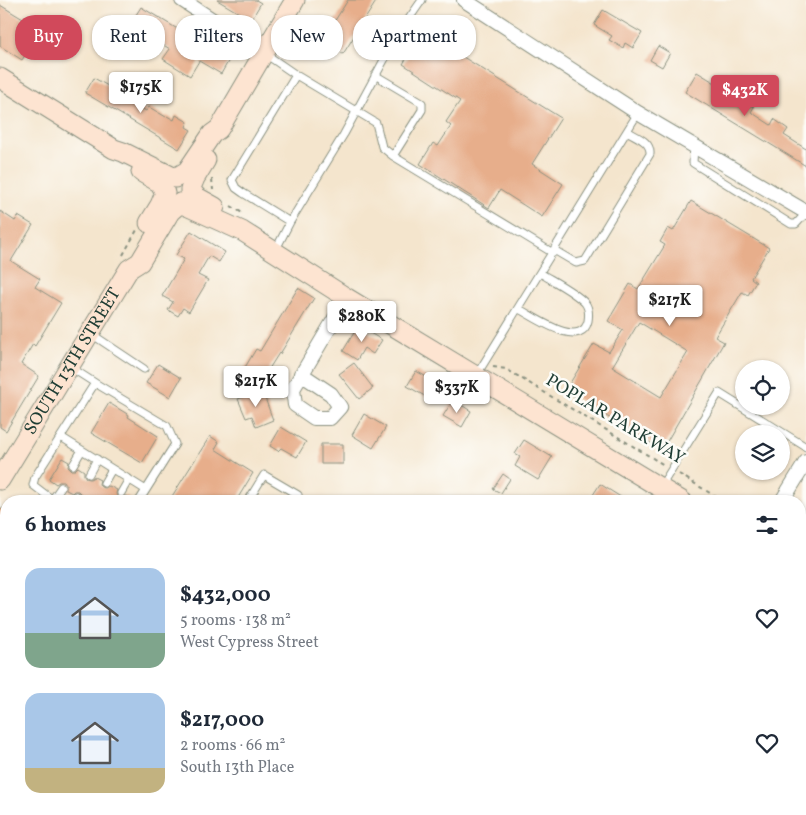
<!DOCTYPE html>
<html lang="en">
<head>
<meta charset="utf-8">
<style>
  body { margin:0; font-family:Vollkorn,serif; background:#f6f6f7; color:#1f2937; height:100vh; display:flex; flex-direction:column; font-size:19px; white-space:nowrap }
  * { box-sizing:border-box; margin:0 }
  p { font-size:16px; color:#747a83 }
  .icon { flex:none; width:28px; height:28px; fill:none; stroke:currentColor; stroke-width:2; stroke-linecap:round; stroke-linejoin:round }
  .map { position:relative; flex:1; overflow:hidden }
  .drawer { position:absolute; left:0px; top:495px; width:806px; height:320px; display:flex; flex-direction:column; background:#fff; border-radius:20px 20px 0 0; box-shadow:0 1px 4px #0004 }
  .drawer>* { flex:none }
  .banner { position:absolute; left:15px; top:15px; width:500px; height:45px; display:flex; gap:10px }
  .buttons { position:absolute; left:735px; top:360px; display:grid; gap:10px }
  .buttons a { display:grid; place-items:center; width:55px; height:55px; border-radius:50%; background:#fff; box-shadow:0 1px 4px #0004; font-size:25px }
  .price { position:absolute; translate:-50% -42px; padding:0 11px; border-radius:5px; background:#fff; color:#222; font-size:16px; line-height:32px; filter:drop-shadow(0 1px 2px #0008) }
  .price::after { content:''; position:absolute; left:50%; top:30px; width:15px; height:11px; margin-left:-8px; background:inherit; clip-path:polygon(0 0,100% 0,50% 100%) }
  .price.selected { background:#d1495b; color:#fff }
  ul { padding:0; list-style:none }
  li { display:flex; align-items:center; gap:15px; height:125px; padding:0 25px }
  li span { display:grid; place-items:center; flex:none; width:140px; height:100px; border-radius:15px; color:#555 }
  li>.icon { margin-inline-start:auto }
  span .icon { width:60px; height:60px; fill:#fffc; stroke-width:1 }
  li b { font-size:21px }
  h2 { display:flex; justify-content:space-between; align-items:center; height:60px; padding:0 25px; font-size:21px }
  .tag { padding:0 18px; border-radius:20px; background:#fff; box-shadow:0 1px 4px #0004; font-size:18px; line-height:45px }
  .tag.selected { background:#d1495b; color:#fff }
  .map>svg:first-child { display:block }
</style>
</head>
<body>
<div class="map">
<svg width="806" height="815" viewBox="0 0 806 815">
  <rect width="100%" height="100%" fill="#fdfcf7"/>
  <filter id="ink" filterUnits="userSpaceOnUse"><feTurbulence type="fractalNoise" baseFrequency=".02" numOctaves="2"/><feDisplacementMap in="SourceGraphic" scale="10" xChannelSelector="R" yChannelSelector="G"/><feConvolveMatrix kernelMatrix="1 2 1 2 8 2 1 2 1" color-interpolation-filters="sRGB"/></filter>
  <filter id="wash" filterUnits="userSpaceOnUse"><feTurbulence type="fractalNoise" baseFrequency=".0096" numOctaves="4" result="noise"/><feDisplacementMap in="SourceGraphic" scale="20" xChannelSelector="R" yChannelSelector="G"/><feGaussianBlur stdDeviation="1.12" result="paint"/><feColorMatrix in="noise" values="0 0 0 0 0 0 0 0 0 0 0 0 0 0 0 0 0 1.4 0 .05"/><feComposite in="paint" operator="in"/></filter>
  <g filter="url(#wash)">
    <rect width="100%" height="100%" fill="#f4e5cd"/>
    <g id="blocks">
      <path fill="#e7ae8b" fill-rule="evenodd" d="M 217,0 L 256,0 L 261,3 L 251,20 Z
        M 348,0 L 377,0 L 343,54 L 322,41 Z
        M 0,5 L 41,30 L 22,60 L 0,46 Z
        M 141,7 L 229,60 L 221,74 L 199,61 L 190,76 L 163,59 L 170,49 L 145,34 L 137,47 L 122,37 Z
        M 603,10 L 642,33 L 633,48 L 625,43 L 623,48 L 609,40 L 612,36 L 594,25 Z
        M 423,32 L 561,118 L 532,164 L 563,184 L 542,217 L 500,190 L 489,208 L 420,164 L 433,143 L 438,146 L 451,126 L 446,122 L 460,101 L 403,64 Z
        M 658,46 L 670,53 L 662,67 L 650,60 Z
        M 697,72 L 722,87 L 719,91 L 744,106 L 746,102 L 754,107 L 751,112 L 771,125 L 774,119 L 788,129 L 784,135 L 806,149 L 806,166 L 685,92 Z
        M 94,78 L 108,86 L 110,84 L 122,91 L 119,95 L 146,111 L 149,107 L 166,117 L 167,116 L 174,120 L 176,115 L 188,122 L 186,127 L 191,130 L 179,149 L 85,93 Z
        M 691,201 L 769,248 L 751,278 L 756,282 L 748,295 L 742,292 L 715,337 L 724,342 L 662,450 L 565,391 L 594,344 L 609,352 L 623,330 L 608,321 L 630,284 L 638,289 L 665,245 L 660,242 L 668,228 L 673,231 ZM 639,322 L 688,352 L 661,397 L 612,367 Z
        M 0,211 L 15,221 L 18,216 L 33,225 L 11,261 L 40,279 L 35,287 L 61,303 L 35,346 L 33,344 L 21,364 L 39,376 L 6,431 L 0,427 Z
        M 191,231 L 225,252 L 219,262 L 209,256 L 198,275 L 208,280 L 189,312 L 183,308 L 178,316 L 168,310 L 173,302 L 162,296 L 184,259 L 176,255 Z
        M 298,288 L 314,298 L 280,354 L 279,353 L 262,380 L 244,369 L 256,349 L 260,351 Z
        M 358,326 L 382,340 L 373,354 L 364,348 L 357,360 L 343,351 Z
        M 354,363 L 373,388 L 359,399 L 339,374 Z
        M 158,364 L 181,378 L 170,397 L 146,383 Z
        M 416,371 L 439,384 L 430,399 L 407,386 Z
        M 262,390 L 273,420 L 256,427 L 252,416 L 246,418 L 238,399 Z
        M 453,400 L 471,411 L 462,427 L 443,416 Z
        M 109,403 L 129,415 L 128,417 L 158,436 L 142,463 L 91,433 Z
        M 364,414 L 386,427 L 373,448 L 352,435 Z
        M 281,427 L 306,442 L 297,457 L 281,448 L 278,451 L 270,446 Z
        M 210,436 L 219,442 L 215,449 L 253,473 L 236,501 L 169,501 Z
        M 524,440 L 552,457 L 538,480 L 515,466 L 520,457 L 515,454 Z
        M 321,444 L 343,444 L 343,464 L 321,464 Z
        M 62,458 L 69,462 L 68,467 L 71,470 L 75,470 L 78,467 L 84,471 L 84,475 L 86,478 L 90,479 L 94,477 L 100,480 L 99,484 L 101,487 L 105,488 L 109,486 L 117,490 L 116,494 L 118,497 L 122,498 L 126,496 L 134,501 L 85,501 L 81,499 L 81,494 L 78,491 L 74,491 L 72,493 L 66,490 L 66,485 L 64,482 L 59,482 L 56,484 L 49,479 Z
        M 503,474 L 510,479 L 501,493 L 493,489 Z
        M 600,484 L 627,501 L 589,501 Z"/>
    </g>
  </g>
  <g filter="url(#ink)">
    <use href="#blocks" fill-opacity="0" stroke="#8a9180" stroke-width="1"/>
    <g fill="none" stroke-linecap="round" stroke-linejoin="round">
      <g stroke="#8a9180" stroke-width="9">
        <path id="lane" d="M 264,53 L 296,75 L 376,123 L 382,147 L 393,156 L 553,253
          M 375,75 L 422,103 L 422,110 L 393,156
          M 694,145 L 693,163 L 791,224 L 796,224 L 806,213
          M 290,222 L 243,193 L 236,188 L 232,180 L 296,75
          M 554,250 L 576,263 L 585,261 L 650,154 C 651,141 636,137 627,131
          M 275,251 L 290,222 L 344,134 L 397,36 L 422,0
          M 519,309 C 533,316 581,351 588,321 C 589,315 589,308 585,303 C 575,292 553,281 540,273
          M 90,333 L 144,369
          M 70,367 L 95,383
          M 476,376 L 638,113
          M 61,437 L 146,490
          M 73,465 L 82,450
          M 89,474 L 97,459
          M 104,483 L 112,469
          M 660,488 L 719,393 L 806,447
          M 121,493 L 129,479
          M 52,500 L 61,487
          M 54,501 L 33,485 L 35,477 L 95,383 L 167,426 L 175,444 L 139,501
          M 73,501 L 76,496
          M 248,501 L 264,475 L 298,495 L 294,501
          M 0,570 L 6,573
          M 0,613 L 6,602
          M 0,663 L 6,652
          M 0,670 L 6,674
          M 0,801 L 6,805
          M 12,809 L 22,815
          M 549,815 L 553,809"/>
      </g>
      <g stroke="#8a9180" stroke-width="16">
        <path id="street" d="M 182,0 L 263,53
          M 464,0 L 638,113 L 806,212
          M 301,374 L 331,394 L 340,407 L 330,418 L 314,418 L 295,405 L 293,389 L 347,298
          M 782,501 L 806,462
          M 196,815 L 201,809
          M 356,815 L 360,809
          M 592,815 L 596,809"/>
      </g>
      <g stroke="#8a9180" stroke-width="21">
        <g id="secondary">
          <path d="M 0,78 L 114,149 L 123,152 L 175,178 L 187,171 L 212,134 L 219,129 L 295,0"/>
          <path d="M 206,160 L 195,178 L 190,190 L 197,197 L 215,207"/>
          <path d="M 141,172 L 160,183 L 165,193 L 160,205 L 149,223"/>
          <path id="s1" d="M 0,480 L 129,269 L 140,262 L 170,212 L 180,203 L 242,231 L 347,298 L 682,501"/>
          <path d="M 800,573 L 806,577"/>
        </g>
      </g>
      <g stroke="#8a9180" stroke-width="23">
        <path id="primary" d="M 0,519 L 6,523
          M 464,809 L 474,815"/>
      </g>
      <path stroke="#8a9180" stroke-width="2" stroke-dasharray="4 4" stroke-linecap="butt" d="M 212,179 L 213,190
        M 231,206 L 244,214
        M 123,255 L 137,230
        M 493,367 L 506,369 L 664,465
        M 679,474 L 723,501"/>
      <use href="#lane" stroke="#fff" stroke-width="7"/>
      <use href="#street" stroke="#fff" stroke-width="14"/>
      <use href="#secondary" stroke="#fde4d1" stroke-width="19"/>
      <use href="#primary" stroke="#fbbb8d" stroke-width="21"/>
    </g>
  </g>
  <g text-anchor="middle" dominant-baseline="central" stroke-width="5" stroke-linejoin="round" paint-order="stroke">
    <g font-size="18" fill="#1f3d34" stroke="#fdfcf7">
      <text stroke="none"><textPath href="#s1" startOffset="139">SOUTH 13TH STREET</textPath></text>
      <text transform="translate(615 420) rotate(31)">POPLAR PARKWAY</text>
    </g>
  </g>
</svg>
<div class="buttons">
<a><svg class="icon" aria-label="locate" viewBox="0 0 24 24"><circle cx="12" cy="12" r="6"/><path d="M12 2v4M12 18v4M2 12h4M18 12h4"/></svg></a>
<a><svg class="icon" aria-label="layers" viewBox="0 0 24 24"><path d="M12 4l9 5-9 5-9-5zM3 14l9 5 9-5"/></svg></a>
</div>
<b class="price" style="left:141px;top:114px">$175K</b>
<b class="price selected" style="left:745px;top:117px">$432K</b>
<b class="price" style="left:670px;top:327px">$217K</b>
<b class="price" style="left:362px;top:343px">$280K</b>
<b class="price" style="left:256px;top:408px">$217K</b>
<b class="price" style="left:457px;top:414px">$337K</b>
<div class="banner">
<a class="tag selected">Buy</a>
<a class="tag">Rent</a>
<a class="tag">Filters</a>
<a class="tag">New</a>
<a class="tag">Apartment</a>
</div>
<section class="drawer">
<h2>6 homes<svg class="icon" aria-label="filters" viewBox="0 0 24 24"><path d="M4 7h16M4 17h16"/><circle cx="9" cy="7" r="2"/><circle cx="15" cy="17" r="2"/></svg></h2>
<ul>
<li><span style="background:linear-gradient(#a9c7e8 65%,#7fa58c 0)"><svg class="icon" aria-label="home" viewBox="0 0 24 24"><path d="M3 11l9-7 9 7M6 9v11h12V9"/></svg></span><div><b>$432,000</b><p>5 rooms · 138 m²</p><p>West Cypress Street</p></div><svg class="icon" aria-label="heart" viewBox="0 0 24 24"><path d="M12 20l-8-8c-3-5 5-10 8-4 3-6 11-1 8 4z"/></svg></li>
<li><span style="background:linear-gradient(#a9c7e8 75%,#c2b280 0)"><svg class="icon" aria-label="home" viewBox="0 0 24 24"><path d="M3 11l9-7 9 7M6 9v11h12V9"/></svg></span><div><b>$217,000</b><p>2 rooms · 66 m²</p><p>South 13th Place</p></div><svg class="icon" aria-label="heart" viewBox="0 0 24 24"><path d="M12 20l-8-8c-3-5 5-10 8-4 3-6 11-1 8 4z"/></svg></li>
</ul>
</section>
</div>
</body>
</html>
